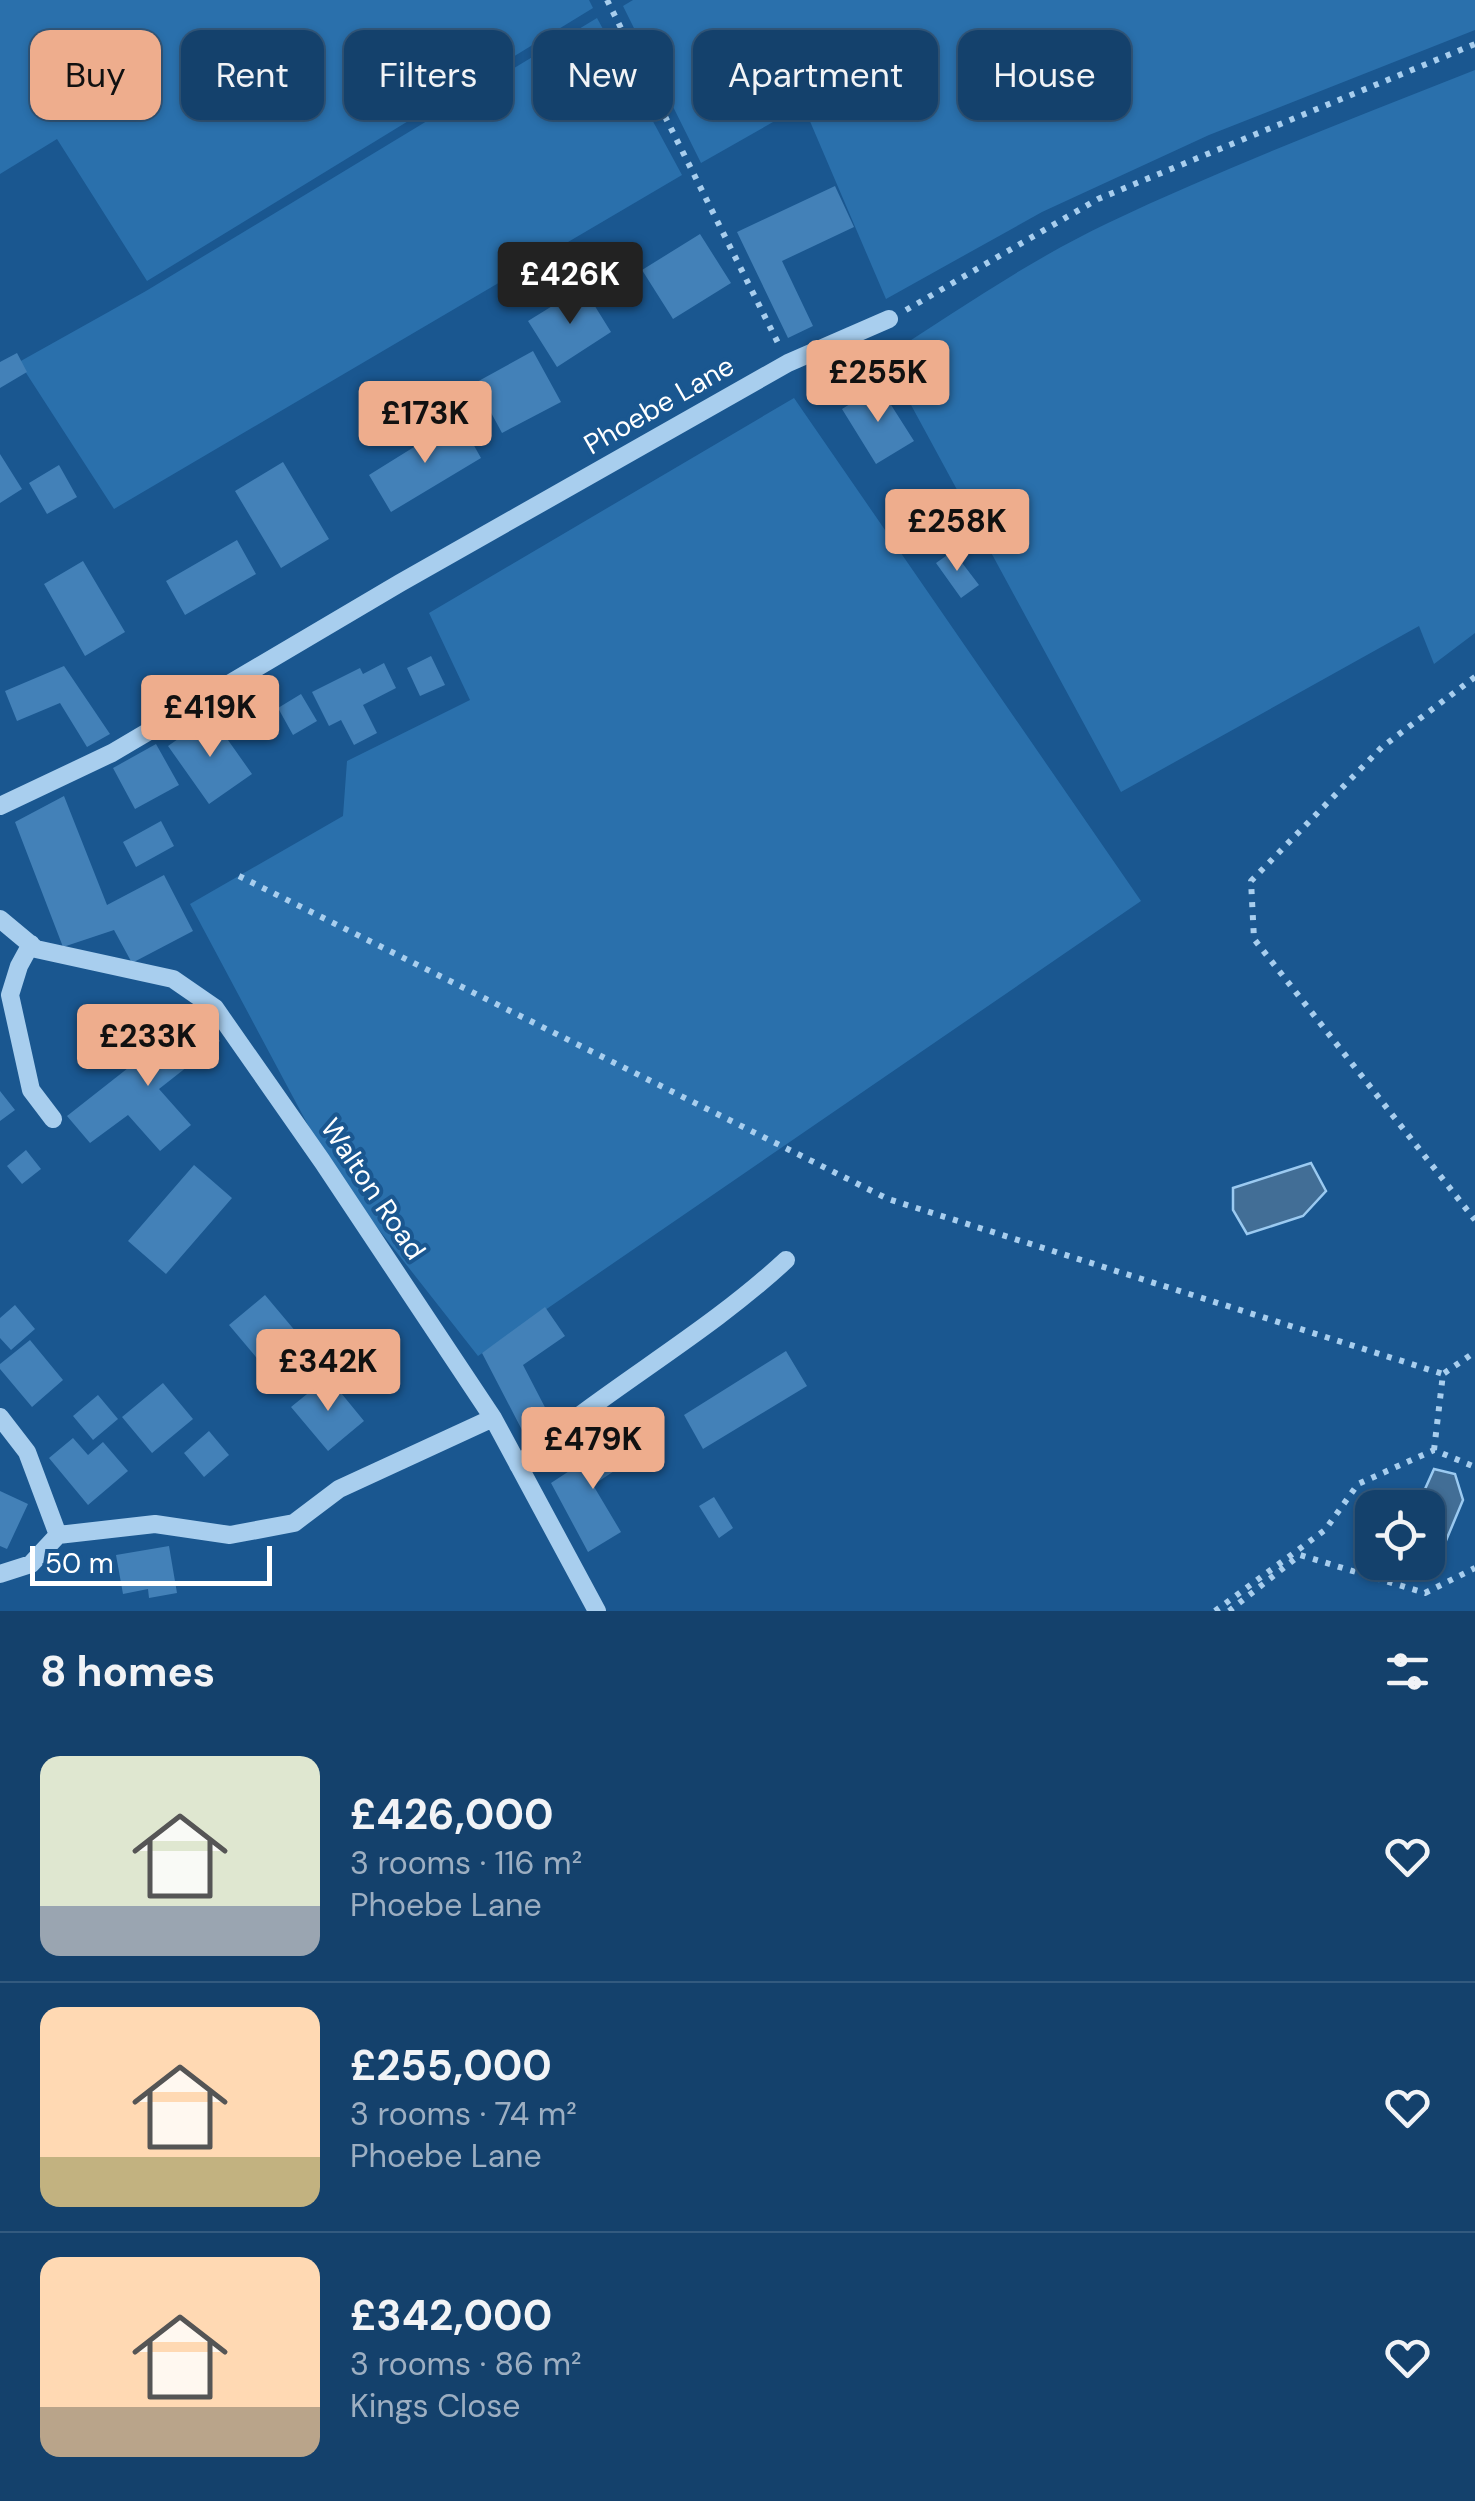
<!DOCTYPE html>
<html lang="en">
<head>
<meta charset="utf-8">
<style>
  body { margin:0; font-family:"DM Sans",sans-serif; background:#214c74; color:#f1f3f6; height:100vh; display:flex; flex-direction:column; font-size:38px; white-space:nowrap }
  * { box-sizing:border-box; margin:0 }
  p { font-size:32px; color:#9dafc2 }
  .icon { flex:none; width:55px; height:55px; fill:none; stroke:currentColor; stroke-width:2; stroke-linecap:round; stroke-linejoin:round }
  .map { position:relative; height:1611px; overflow:hidden }
  .side { display:flex; flex-direction:column; background:#14416c; flex:1 }
  .side>* { flex:none }
  .top-card { position:absolute; left:30px; top:30px; width:1415px; height:90px; display:flex; gap:20px }
  .buttons { position:absolute; left:1355px; top:1490px; display:grid; gap:20px }
  .buttons a { display:grid; place-items:center; width:90px; height:90px; border-radius:20px; background:#14416c; box-shadow:0 2px 8px #0004,0 0 0 2px #335a7f; font-size:50px }
  .scale { position:absolute; left:30px; bottom:25px; width:242px; box-sizing:border-box; padding-left:10px; border:5px solid #fff; border-top:0; font-size:28px; line-height:35px; white-space:nowrap; color:#fff; -webkit-text-stroke:8px #1a5790; paint-order:stroke }
  .price { position:absolute; translate:-50% -85px; padding:0 22px; border-radius:10px; background:#eead8d; color:#111; font-size:32px; line-height:65px; filter:drop-shadow(0 2px 5px #0008) }
  .price::after { content:''; position:absolute; left:50%; top:60px; width:30px; height:22px; margin-left:-15px; background:inherit; clip-path:polygon(0 0,100% 0,50% 100%) }
  .price.selected { background:#222; color:#fff }
  ul { padding:0; list-style:none }
  li { display:flex; align-items:center; gap:30px; height:250px; padding:0 40px }
  li+li { border-top:2px solid #335a7f }
  li span { display:grid; place-items:center; flex:none; width:280px; height:200px; border-radius:20px; color:#555 }
  li>.icon { margin-inline-start:auto }
  span .icon { width:120px; height:120px; fill:#fffc; stroke-width:1 }
  li b { font-size:42px }
  h2 { display:flex; justify-content:space-between; align-items:center; height:120px; padding:0 40px; font-size:42px }
  .chip { padding:0 35px; border-radius:20px; background:#14416c; box-shadow:0 2px 8px #0004,0 0 0 2px #335a7f; font-size:35px; line-height:90px }
  .chip.selected { background:#eead8d; color:#111 }
  .map>svg:first-child { display:block }
</style>
</head>
<body>
<div class="map">
<svg width="1475" height="1611" viewBox="0 0 1475 1611">
  <rect width="100%" height="100%" fill="#1a5790"/>
  <path fill="#2a70ac" d="M 0,0 L 589,0 L 593,8 L 147,281 L 57,139 L 0,174 Z
    M 633,0 L 1475,0 L 1475,30 L 1209,135 L 1042,212 L 886,299 L 803,105 L 701,163 L 623,6 Z
    M 597,18 L 682,175 L 114,509 L 19,362 L 146,291 Z
    M 1475,70 L 1475,633 L 1434,664 L 1419,626 L 1121,792 L 885,357 C 958,310 1030,260 1108,223 C 1228,166 1352,119 1475,70 Z
    M 794,398 L 1141,901 L 478,1356 L 332,1170 L 190,904 L 343,816 L 347,761 L 470,700 L 429,613 Z"/>
  <path fill="#426e96" stroke="#9bcaf1" stroke-width="2.5" d="M 1311,1163 L 1326,1191 L 1303,1216 L 1247,1234 L 1233,1210 L 1233,1188 Z
    M 1434,1469 L 1455,1474 L 1463,1500 L 1445,1543 L 1428,1538 L 1428,1508 L 1417,1507 Z"/>
  <path fill="#4381b8" d="M 835,186 L 854,227 L 782,261 L 813,326 L 788,338 L 737,232 Z
    M 700,234 L 731,283 L 673,319 L 642,270 Z
    M 583,287 L 611,332 L 557,367 L 528,321 Z
    M 533,351 L 561,402 L 502,433 L 475,383 Z
    M 17,353 L 27,372 L 0,388 L 0,362 Z
    M 879,386 L 914,441 L 876,464 L 842,409 Z
    M 459,419 L 481,458 L 391,512 L 369,475 Z
    M 0,454 L 22,489 L 0,503 Z
    M 283,462 L 329,539 L 281,568 L 235,491 Z
    M 59,465 L 77,497 L 47,514 L 29,483 Z
    M 237,540 L 256,574 L 185,615 L 166,581 Z
    M 953,551 L 979,585 L 961,598 L 936,563 Z
    M 83,561 L 125,632 L 85,656 L 44,584 Z
    M 431,656 L 445,685 L 420,696 L 407,668 Z
    M 384,663 L 396,688 L 363,705 L 377,733 L 354,745 L 341,720 L 329,726 L 312,692 L 360,668 L 363,674 Z
    M 64,666 L 110,734 L 87,747 L 60,703 L 17,721 L 5,691 Z
    M 301,694 L 317,721 L 293,735 L 278,708 Z
    M 211,716 L 252,774 L 209,804 L 168,746 Z
    M 156,744 L 179,785 L 135,809 L 113,768 Z
    M 64,796 L 107,905 L 164,875 L 193,931 L 132,963 L 114,930 L 63,947 L 15,822 Z
    M 161,821 L 174,846 L 136,867 L 123,842 Z
    M 198,1013 L 220,1041 L 159,1089 L 191,1125 L 160,1151 L 128,1115 L 90,1143 L 67,1116 Z
    M 0,1091 L 15,1110 L 0,1121 Z
    M 26,1150 L 41,1169 L 22,1184 L 7,1166 Z
    M 194,1165 L 232,1198 L 166,1274 L 128,1241 Z
    M 265,1295 L 302,1339 L 266,1369 L 229,1325 Z
    M 15,1305 L 35,1329 L 11,1350 L 0,1338 L 0,1318 Z
    M 545,1307 L 565,1336 L 523,1365 L 550,1417 L 523,1432 L 482,1353 Z
    M 30,1340 L 63,1380 L 32,1407 L 0,1369 L 0,1364 Z
    M 786,1351 L 807,1386 L 703,1449 L 684,1415 Z
    M 328,1377 L 364,1421 L 328,1451 L 291,1407 Z
    M 163,1383 L 193,1419 L 152,1453 L 122,1417 Z
    M 98,1395 L 118,1419 L 93,1440 L 73,1416 Z
    M 209,1431 L 229,1455 L 204,1477 L 184,1453 Z
    M 627,1433 L 640,1454 L 593,1485 L 621,1532 L 588,1552 L 551,1483 Z
    M 73,1438 L 88,1455 L 103,1442 L 128,1471 L 88,1505 L 49,1458 Z
    M 0,1491 L 28,1504 L 7,1549 L 0,1546 Z
    M 714,1497 L 733,1528 L 719,1538 L 699,1506 Z
    M 169,1546 L 177,1593 L 149,1598 L 148,1589 L 123,1594 L 116,1555 Z"/>
  <g fill="none" stroke-linecap="round" stroke-linejoin="round">
    <path stroke="#a8ceee" stroke-width="6" stroke-dasharray="5 8" stroke-linecap="butt" d="M 607,0 L 778,343
      M 906,310 L 1098,199 L 1475,44
      M 1475,677 L 1382,747 L 1251,881 L 1254,939 L 1475,1220
      M 239,876 L 888,1199 L 1443,1374
      M 1434,1450 L 1443,1374 L 1475,1352
      M 1215,1611 L 1325,1530 L 1358,1484 L 1434,1450 L 1475,1467
      M 1229,1611 L 1300,1555 L 1425,1593 L 1475,1568"/>
    <path stroke="#a8ceee" stroke-width="18" d="M 0,806 L 112,753 L 400,583 L 788,363 L 889,319
      M 0,919 L 36,949 L 173,979 L 215,1008 L 322,1161 L 493,1418 L 597,1611
      M 31,944 L 19,966 L 10,995 L 31,1090 L 53,1119
      M 0,1417 L 27,1452 L 58,1535
      M 518,1465 C 603,1390 703,1337 786,1260
      M 0,1574 L 31,1564 L 58,1535 L 155,1524 L 230,1535 L 294,1523 L 339,1489 L 493,1418"/>
  </g>
  <g text-anchor="middle" dominant-baseline="central" stroke-width="8" stroke-linejoin="round" paint-order="stroke">
    <g font-size="28" fill="#fff" stroke="#1a5790">
      <text transform="translate(659 405) rotate(-30)">Phoebe Lane</text>
      <text transform="translate(373 1189) rotate(56)">Walton Road</text>
    </g>
  </g>
</svg>
<div class="buttons">
<a><svg class="icon" aria-label="locate" viewBox="0 0 24 24"><circle cx="12" cy="12" r="6"/><path d="M12 2v4M12 18v4M2 12h4M18 12h4"/></svg></a>
</div>
<div class="scale">50 m</div>
<b class="price selected" style="left:570px;top:327px">£426K</b>
<b class="price" style="left:878px;top:425px">£255K</b>
<b class="price" style="left:425px;top:466px">£173K</b>
<b class="price" style="left:957px;top:574px">£258K</b>
<b class="price" style="left:210px;top:760px">£419K</b>
<b class="price" style="left:148px;top:1089px">£233K</b>
<b class="price" style="left:328px;top:1414px">£342K</b>
<b class="price" style="left:593px;top:1492px">£479K</b>
<div class="top-card">
<a class="chip selected">Buy</a>
<a class="chip">Rent</a>
<a class="chip">Filters</a>
<a class="chip">New</a>
<a class="chip">Apartment</a>
<a class="chip">House</a>
</div>
</div>
<section class="side">
<h2>8 homes<svg class="icon" aria-label="filters" viewBox="0 0 24 24"><path d="M4 7h16M4 17h16"/><circle cx="9" cy="7" r="2"/><circle cx="15" cy="17" r="2"/></svg></h2>
<ul>
<li><span style="background:linear-gradient(#dfe7d0 75%,#9aa5b1 0)"><svg class="icon" aria-label="home" viewBox="0 0 24 24"><path d="M3 11l9-7 9 7M6 9v11h12V9"/></svg></span><div><b>£426,000</b><p>3 rooms · 116 m²</p><p>Phoebe Lane</p></div><svg class="icon" aria-label="heart" viewBox="0 0 24 24"><path d="M12 20l-8-8c-3-5 5-10 8-4 3-6 11-1 8 4z"/></svg></li>
<li><span style="background:linear-gradient(#ffd9b3 75%,#c2b280 0)"><svg class="icon" aria-label="home" viewBox="0 0 24 24"><path d="M3 11l9-7 9 7M6 9v11h12V9"/></svg></span><div><b>£255,000</b><p>3 rooms · 74 m²</p><p>Phoebe Lane</p></div><svg class="icon" aria-label="heart" viewBox="0 0 24 24"><path d="M12 20l-8-8c-3-5 5-10 8-4 3-6 11-1 8 4z"/></svg></li>
<li><span style="background:linear-gradient(#ffd9b3 75%,#b9a48a 0)"><svg class="icon" aria-label="home" viewBox="0 0 24 24"><path d="M3 11l9-7 9 7M6 9v11h12V9"/></svg></span><div><b>£342,000</b><p>3 rooms · 86 m²</p><p>Kings Close</p></div><svg class="icon" aria-label="heart" viewBox="0 0 24 24"><path d="M12 20l-8-8c-3-5 5-10 8-4 3-6 11-1 8 4z"/></svg></li>
</ul>
</section>
</body>
</html>
